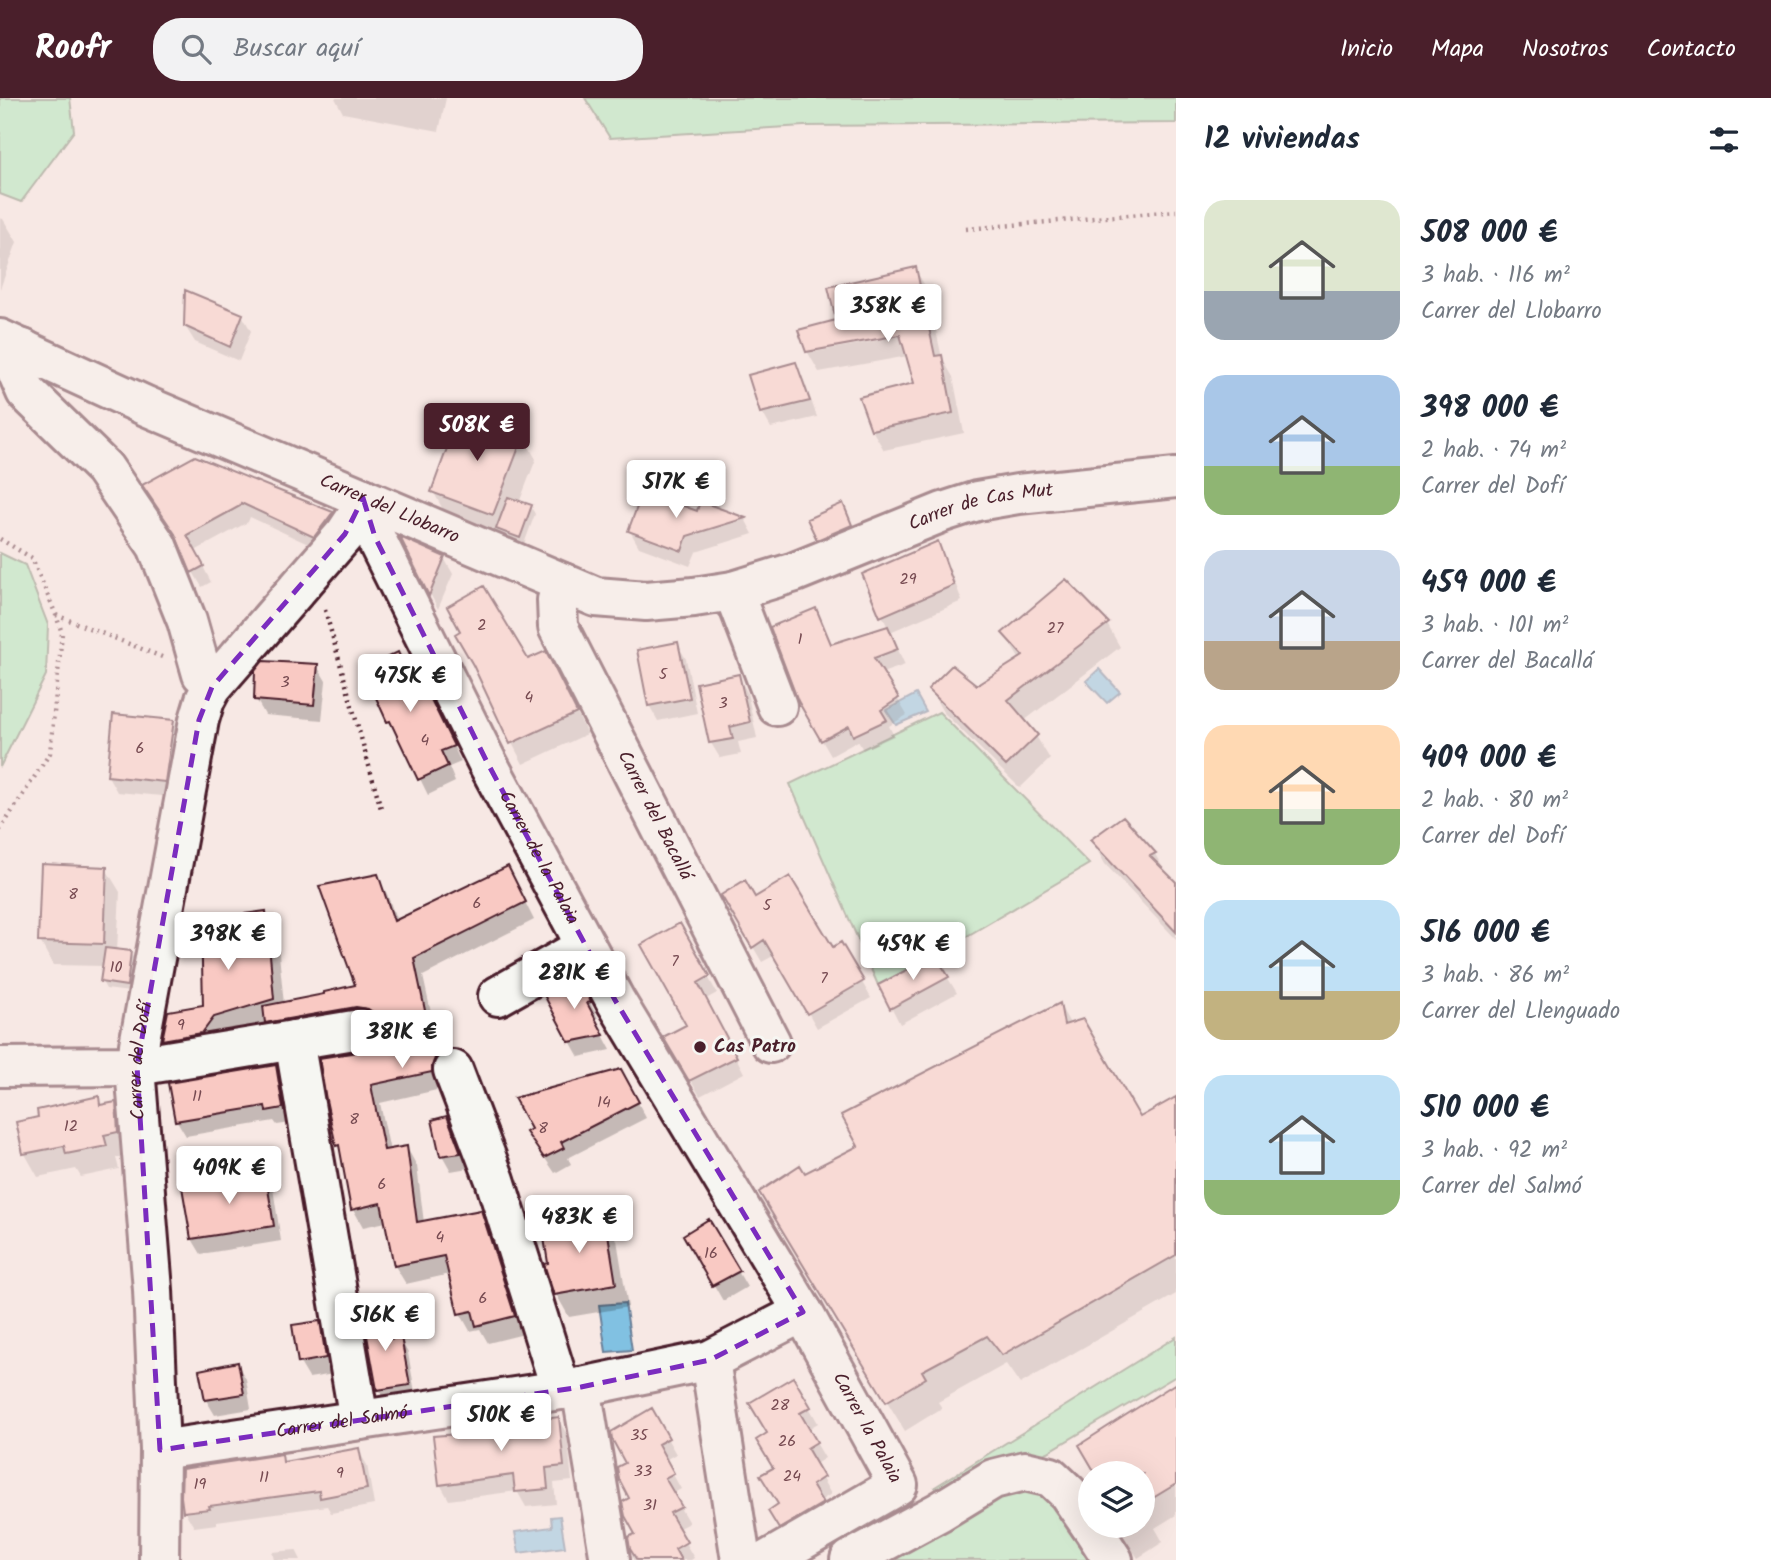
<!DOCTYPE html>
<html lang="es">
<head>
<meta charset="utf-8">
<style>
  body { margin:0; font-family:Kalam,sans-serif; background:#f2f2f3; color:#1f2937; height:100vh; display:flex; flex-direction:column; font-size:26px; white-space:nowrap }
  * { box-sizing:border-box; margin:0 }
  p { font-size:23px; color:#747a83 }
  .icon { flex:none; width:38px; height:38px; fill:none; stroke:currentColor; stroke-width:2; stroke-linecap:round; stroke-linejoin:round }
  .map { position:relative; flex:1; overflow:hidden }
  .details { display:flex; flex-direction:column; background:#fff; width:595px }
  .details>* { flex:none }
  .controls { position:absolute; left:1078px; top:1363px; display:grid; gap:14px }
  .controls a { display:grid; place-items:center; width:77px; height:77px; border-radius:50%; background:#fff; box-shadow:0 7px 28px #0002; font-size:35px }
  .price { position:absolute; translate:-50% -60px; padding:0 16px; border-radius:7px; background:#fff; color:#222; font-size:23px; line-height:46px; filter:drop-shadow(0 2px 4px #0008) }
  .price::after { content:''; position:absolute; left:50%; top:42px; width:21px; height:16px; margin-left:-10px; background:inherit; clip-path:polygon(0 0,100% 0,50% 100%) }
  .price.on { background:#4a1f2b; color:#fff }
  ul { padding:0; list-style:none }
  li { display:flex; align-items:center; gap:21px; height:175px; padding:0 28px }
  li span { display:grid; place-items:center; flex:none; width:196px; height:140px; border-radius:21px; color:#555 }
  li>.icon { margin-inline-start:auto }
  span .icon { width:84px; height:84px; fill:#fffc; stroke-width:1 }
  li b { font-size:30px }
  h2 { display:flex; justify-content:space-between; align-items:center; height:84px; padding:0 28px; font-size:30px }
  header { display:flex; align-items:center; gap:42px; box-sizing:border-box; height:98px; padding:0 35px; background:#4a1f2b; color:#fff }
  header strong { font-size:33px }
  nav { display:flex; gap:38px; margin-inline-start:auto; font-size:24px }
  .search { width:490px; height:63px; background:#f2f2f3; display:flex; align-items:center; gap:18px; box-sizing:border-box; padding:0 24px; border-radius:28px; color:#747a83; font-size:26px }
  main { display:flex; flex:1; min-height:0 }
  .map>svg:first-child { display:block }
</style>
</head>
<body>
<header>
<strong>Roofr</strong>
<div class="search"><svg class="icon" aria-label="search" viewBox="0 0 24 24"><circle cx="10" cy="10" r="6"/><path d="M15 15l6 6"/></svg>Buscar aquí</div>
<nav><a>Inicio</a><a>Mapa</a><a>Nosotros</a><a>Contacto</a></nav>
</header>
<main>
<div class="map">
<svg width="1176" height="1462" viewBox="0 0 1176 1462">
  <rect width="100%" height="100%" fill="#f7e8e4"/>
  <filter id="ink" filterUnits="userSpaceOnUse"><feTurbulence type="fractalNoise" baseFrequency=".0143" numOctaves="2"/><feDisplacementMap in="SourceGraphic" scale="14" xChannelSelector="R" yChannelSelector="G"/><feConvolveMatrix kernelMatrix="1 2 1 2 8 2 1 2 1" color-interpolation-filters="sRGB"/></filter>
  <g filter="url(#ink)">
    <path fill="#a3e9b5" stroke="#768470" stroke-width="2" d="M 0,0 L 70,0 L 74,33 L 21,104 L 0,96 Z
      M 585,0 L 1176,0 L 1176,25 L 804,28 L 610,40 Z
      M 0,455 L 25,467 L 48,527 L 46,577 L 0,669 Z
      M 939,614 L 1089,766 L 935,857 L 878,887 L 790,686 Z
      M 1176,1239 L 1176,1278 L 1048,1354 L 945,1402 L 935,1389 Z
      M 1017,1384 L 1052,1391 L 1093,1462 L 872,1462 Z"/>
    <path fill="#81c1e2" stroke="#6b8099" stroke-width="2" d="M 1099,571 L 1120,594 L 1107,605 L 1086,583 Z
      M 916,596 L 926,614 L 896,627 L 886,612 Z
      M 625,1205 L 632,1252 L 606,1254 L 599,1207 Z
      M 560,1418 L 565,1449 L 519,1455 L 515,1434 L 552,1429 L 551,1419 Z"/>
    <path fill="#0003" fill-rule="evenodd" d="M 335,0 L 446,0 L 439,33 L 343,15 Z
      M 0,120 L 3,121 L 17,144 L 0,191 Z
      M 915,171 L 927,191 L 942,260 L 953,279 L 964,335 L 884,352 L 872,332 L 916,286 L 908,258 L 819,274 L 807,253 L 838,223 ZM 908,234 L 909,237 L 815,254 L 814,251 Z
      M 242,217 L 251,233 L 239,263 L 195,244 L 185,228 Z
      M 795,266 L 804,282 L 817,319 L 771,330 L 762,314 Z
      M 522,337 L 536,361 L 519,405 L 531,409 L 535,416 L 524,446 L 446,417 L 433,393 Z
      M 195,360 L 332,416 L 341,431 L 323,453 L 250,419 L 248,424 L 195,453 L 211,484 L 202,489 L 193,474 L 179,442 Z
      M 701,406 L 745,421 L 753,436 L 696,454 L 690,468 L 639,449 L 630,433 L 698,415 Z
      M 846,414 L 855,435 L 822,448 L 818,441 Z
      M 403,443 L 444,460 L 453,476 L 438,511 Z
      M 937,445 L 946,461 L 962,503 L 890,534 L 905,567 L 882,575 L 907,617 L 889,628 L 894,638 L 863,652 L 858,643 L 831,658 L 799,603 L 816,513 L 824,528 L 832,548 L 888,530 L 864,477 Z
      M 1107,526 L 1120,549 L 1024,623 L 1036,638 L 1050,661 L 1020,690 L 943,614 L 930,591 L 977,589 L 1020,562 L 1004,536 Z
      M 463,534 L 557,575 L 587,636 L 523,666 L 512,645 L 475,567 Z
      M 677,546 L 686,561 L 697,615 L 658,623 L 649,607 Z
      M 317,568 L 326,583 L 322,622 L 265,617 L 256,601 Z
      M 404,568 L 420,580 L 461,664 L 449,669 L 455,684 L 428,697 L 399,638 L 389,623 Z
      M 738,578 L 747,594 L 757,640 L 738,644 L 741,656 L 720,660 L 711,645 Z
      M 173,623 L 182,639 L 173,699 L 117,694 L 108,678 Z
      M 1123,720 L 1155,756 L 1168,779 L 1176,786 L 1176,841 L 1105,766 L 1092,743 Z
      M 106,771 L 120,794 L 117,853 L 130,855 L 135,862 L 130,894 L 106,891 L 102,884 L 104,868 L 53,867 L 40,843 Z
      M 377,778 L 387,796 L 397,823 L 517,788 L 534,822 L 423,878 L 445,979 L 441,991 L 380,1005 L 390,1053 L 407,1050 L 417,1068 L 424,1125 L 481,1114 L 491,1132 L 524,1236 L 488,1245 L 480,1231 L 470,1233 L 460,1215 L 450,1176 L 406,1186 L 395,1168 L 386,1124 L 363,1129 L 353,1111 L 343,1055 L 338,1047 L 364,954 L 374,950 L 382,939 L 383,931 L 380,928 L 368,927 L 176,962 L 164,941 L 204,909 L 265,814 L 277,836 L 284,906 L 357,888 Z
      M 723,798 L 755,802 L 832,851 L 841,847 L 871,900 L 817,930 L 775,857 L 762,864 Z
      M 679,827 L 717,895 L 706,901 L 744,975 L 700,998 L 665,940 L 689,928 Z
      M 935,859 L 957,895 L 900,926 L 880,887 Z
      M 577,880 L 598,920 L 595,922 L 611,952 L 579,959 L 570,943 Z
      M 1060,908 L 1071,927 L 1139,1022 L 1176,1001 L 1176,1196 L 1020,1286 L 1006,1266 L 938,1304 L 942,1310 L 905,1333 L 778,1124 L 804,1078 L 860,1048 Z
      M 275,969 L 284,985 L 291,1025 L 277,1027 L 274,1023 L 186,1038 L 177,1023 Z
      M 630,989 L 646,1020 L 568,1060 L 571,1066 L 555,1075 L 538,1050 Z
      M 98,1000 L 102,1008 L 115,1006 L 128,1029 L 131,1057 L 116,1060 L 119,1071 L 81,1079 L 76,1071 L 38,1079 L 25,1056 L 18,1025 L 40,1020 Z
      M 446,1020 L 455,1036 L 468,1070 L 451,1073 L 442,1057 Z
      M 264,1074 L 273,1090 L 281,1143 L 201,1156 L 192,1141 L 241,1081 Z
      M 604,1119 L 617,1142 L 628,1209 L 569,1219 L 556,1196 Z
      M 709,1123 L 747,1189 L 723,1203 L 686,1138 Z
      M 383,1214 L 390,1228 L 393,1242 L 400,1241 L 408,1255 L 416,1300 L 387,1305 L 379,1292 Z
      M 319,1225 L 328,1240 L 334,1276 L 309,1280 L 300,1265 Z
      M 237,1266 L 246,1281 L 251,1311 L 215,1317 L 206,1302 Z
      M 793,1281 L 818,1325 L 808,1331 L 825,1360 L 814,1367 L 831,1396 L 820,1403 L 830,1421 L 789,1445 L 770,1413 L 780,1407 L 769,1336 Z
      M 1176,1287 L 1176,1417 L 1155,1430 L 1163,1444 L 1138,1460 L 1116,1428 L 1143,1428 L 1143,1376 Z
      M 651,1312 L 676,1356 L 665,1362 L 681,1391 L 672,1396 L 689,1425 L 677,1431 L 694,1460 L 691,1462 L 633,1462 L 630,1440 L 637,1436 L 628,1365 Z
      M 558,1321 L 567,1336 L 572,1383 L 554,1385 L 556,1406 L 526,1409 L 517,1393 L 449,1402 L 440,1386 Z
      M 358,1352 L 367,1367 L 374,1407 L 331,1415 L 327,1408 L 217,1423 L 217,1426 L 194,1429 L 185,1414 L 281,1358 L 285,1365 Z
      M 296,1452 L 301,1462 L 274,1462 L 272,1454 Z"/>
    <path fill="#f9c9c3" stroke="#4a1f2b" stroke-width="2" d="M 916,169 L 935,258 L 942,257 L 953,315 L 871,332 L 859,299 L 914,285 L 900,237 L 806,254 L 798,232 L 836,222 L 828,189 Z
      M 185,192 L 243,216 L 230,249 L 184,228 Z
      M 796,264 L 810,303 L 760,315 L 748,277 Z
      M 461,312 L 524,336 L 493,417 L 431,394 Z
      M 195,358 L 275,391 L 333,414 L 314,439 L 241,405 L 240,408 L 187,437 L 204,468 L 191,475 L 175,436 L 142,387 Z
      M 643,393 L 697,413 L 700,403 L 746,420 L 687,438 L 682,453 L 628,433 Z
      M 508,399 L 532,407 L 520,440 L 496,431 Z
      M 843,405 L 852,427 L 817,442 L 807,421 Z
      M 400,439 L 445,459 L 429,498 Z
      M 938,443 L 954,487 L 880,519 L 862,476 Z
      M 1066,481 L 1109,525 L 1008,602 L 1038,637 L 1006,668 L 928,591 L 952,567 L 977,587 L 1023,558 L 1002,535 Z
      M 484,488 L 528,561 L 546,553 L 577,615 L 510,646 L 473,567 L 455,536 L 460,533 L 447,509 Z
      M 816,510 L 831,546 L 888,528 L 898,551 L 874,560 L 899,600 L 881,612 L 887,622 L 853,638 L 849,628 L 821,643 L 798,603 L 770,529 Z
      M 678,544 L 690,600 L 648,608 L 637,552 Z
      M 398,554 L 404,567 L 412,563 L 454,648 L 441,653 L 448,668 L 418,682 L 390,623 L 387,624 L 363,571 Z
      M 263,563 L 318,566 L 314,607 L 254,602 L 255,573 Z
      M 739,576 L 750,624 L 730,629 L 733,641 L 709,645 L 696,585 Z
      M 113,616 L 174,622 L 165,684 L 107,678 Z
      M 1123,718 L 1156,755 L 1150,758 L 1176,784 L 1176,834 L 1090,742 Z
      M 41,766 L 107,769 L 104,846 L 38,844 Z
      M 508,768 L 526,804 L 414,860 L 435,960 L 432,968 L 432,974 L 371,987 L 384,1052 L 407,1048 L 417,1124 L 481,1112 L 515,1218 L 476,1228 L 472,1213 L 458,1216 L 444,1158 L 394,1168 L 381,1105 L 351,1112 L 339,1047 L 336,1048 L 326,1002 L 319,960 L 364,953 L 373,948 L 381,938 L 382,928 L 377,918 L 368,911 L 356,909 L 265,925 L 263,908 L 324,896 L 324,894 L 355,887 L 319,788 L 378,776 L 394,823 Z
      M 790,778 L 833,849 L 841,844 L 864,883 L 807,916 L 764,842 L 752,850 L 721,797 L 745,782 L 755,799 Z
      M 266,813 L 274,901 L 214,919 L 202,935 L 162,942 L 168,913 L 203,907 L 201,822 Z
      M 680,825 L 710,878 L 698,885 L 737,959 L 689,983 L 663,939 L 686,927 L 641,847 Z
      M 105,850 L 131,853 L 127,888 L 100,884 Z
      M 935,857 L 949,879 L 890,911 L 878,887 Z
      M 577,878 L 591,904 L 587,905 L 604,937 L 569,944 L 544,897 Z
      M 1060,905 L 1064,927 L 1083,921 L 1140,1019 L 1176,999 L 1176,1157 L 1002,1257 L 987,1238 L 922,1273 L 926,1280 L 886,1304 L 759,1094 L 800,1067 L 805,1075 L 858,1048 L 841,1017 Z
      M 276,967 L 283,1010 L 266,1013 L 265,1008 L 175,1023 L 168,985 Z
      M 621,971 L 639,1004 L 561,1044 L 564,1050 L 544,1060 L 526,1034 L 531,1031 L 514,1000 Z
      M 99,998 L 100,1007 L 116,1004 L 118,1034 L 104,1037 L 107,1048 L 66,1056 L 64,1048 L 23,1056 L 16,1024 L 38,1019 L 37,1012 Z
      M 447,1018 L 461,1055 L 440,1058 L 432,1022 Z
      M 265,1072 L 274,1128 L 191,1141 L 182,1089 L 239,1080 L 238,1076 Z
      M 605,1117 L 616,1186 L 554,1197 L 544,1166 L 548,1165 L 542,1127 Z
      M 709,1121 L 740,1173 L 712,1188 L 683,1137 Z
      M 384,1212 L 388,1241 L 401,1239 L 410,1287 L 377,1292 L 363,1216 Z
      M 320,1223 L 326,1260 L 298,1265 L 292,1227 Z
      M 238,1264 L 244,1296 L 205,1302 L 199,1272 Z
      M 793,1279 L 811,1309 L 800,1315 L 817,1344 L 807,1350 L 824,1379 L 812,1387 L 823,1405 L 779,1431 L 768,1413 L 778,1406 L 760,1377 L 773,1370 L 756,1342 L 767,1335 L 749,1305 Z
      M 1176,1285 L 1176,1386 L 1143,1406 L 1143,1376 L 1096,1376 L 1079,1347 Z
      M 652,1310 L 669,1340 L 658,1346 L 674,1375 L 665,1380 L 682,1409 L 670,1415 L 687,1444 L 675,1451 L 681,1462 L 637,1462 L 630,1451 L 628,1439 L 635,1436 L 625,1418 L 622,1404 L 629,1400 L 619,1381 L 617,1369 L 625,1365 L 612,1341 L 611,1334 Z
      M 559,1319 L 564,1368 L 546,1370 L 548,1391 L 515,1394 L 513,1377 L 439,1387 L 433,1338 L 458,1336 L 457,1331 Z
      M 359,1350 L 367,1391 L 320,1400 L 319,1393 L 209,1408 L 210,1411 L 183,1414 L 181,1399 L 182,1371 L 282,1356 L 283,1364 Z"/>
    <g fill="none" stroke-linecap="round" stroke-linejoin="round">
      <g stroke="#4a1f2b" stroke-width="44">
        <g id="minor">
          <path id="s1" d="M 0,241 L 146,308 L 596,499 L 646,503 L 694,499 L 733,493 L 795,474 L 943,414 L 977,403 L 1018,396 L 1176,380"/>
          <path d="M 23,251 L 16,271 L 26,294 L 104,370 L 157,448 L 187,523 L 202,576"/>
          <path id="s2" d="M 363,400 L 375,439 L 487,664 L 615,902 L 803,1214 L 898,1387 L 768,1462"/>
          <path id="s3" d="M 563,485 L 557,502 L 558,529 L 771,945"/>
          <path d="M 733,493 L 777,608"/>
          <path d="M 498,898 L 586,848"/>
          <path d="M 294,942 L 359,1322"/>
          <path d="M 0,969 L 137,968 L 360,931"/>
          <path d="M 453,972 L 495,1082 L 561,1292"/>
          <path d="M 710,1262 L 741,1462"/>
          <path d="M 581,1289 L 610,1462"/>
          <path id="s4" d="M 160,1352 L 581,1289 L 710,1262 L 803,1214"/>
          <path d="M 1091,1428 L 1113,1462"/>
          <path id="s5" d="M 159,1462 L 160,1352 L 153,1192 L 136,982 L 139,947 L 199,622 L 205,602 L 212,589 L 345,436 L 357,418 L 363,400"/>
          <path d="M 850,1462 L 939,1414 L 993,1381 L 1025,1373 L 1051,1379 L 1068,1395 L 1090,1427"/>
        </g>
      </g>
      <path stroke="#4a1f2b" stroke-width="4.5" stroke-dasharray="2 5" stroke-linecap="butt" d="M 966,131 L 1176,113
        M 0,441 L 32,460 L 56,517 L 62,535 L 50,655 L 0,732
        M 325,512 L 382,714
        M 56,517 L 162,559"/>
      <use href="#minor" stroke="#f6f6f2" stroke-width="38"/>
    </g>
  </g>
  <path d="M0 0H1176V1462H0ZM 363,400 L 375,439 L 487,664 L 615,902 L 803,1214 L 710,1262 L 581,1289 L 160,1352 L 137,968 L 199,622 L 212,589 L 345,436 Z" fill="#f7e8e4" fill-opacity=".55" fill-rule="evenodd"/>
  <path fill="none" stroke="#7b2cbf" stroke-width="5" stroke-dasharray="14 9" stroke-linejoin="round" d="M 363,400 L 375,439 L 487,664 L 615,902 L 803,1214 L 710,1262 L 581,1289 L 160,1352 L 137,968 L 199,622 L 212,589 L 345,436 Z"/>
  <circle fill="#4a1f2b" stroke="#f6f6f2" stroke-width="2.5" cx="700" cy="949" r="7"/>
  <g text-anchor="middle" dominant-baseline="central" stroke-width="6" stroke-linejoin="round" paint-order="stroke">
    <g font-size="16" fill="#764a51">
      <text x="908" y="481">29</text>
      <text x="482" y="527">2</text>
      <text x="1055" y="530">27</text>
      <text x="800" y="541">1</text>
      <text x="663" y="576">5</text>
      <text x="285" y="584">3</text>
      <text x="529" y="599">4</text>
      <text x="723" y="605">3</text>
      <text x="425" y="642">4</text>
      <text x="140" y="650">6</text>
      <text x="73" y="796">8</text>
      <text x="477" y="805">6</text>
      <text x="767" y="807">5</text>
      <text x="675" y="863">7</text>
      <text x="116" y="869">10</text>
      <text x="824" y="880">7</text>
      <text x="181" y="927">9</text>
      <text x="197" y="998">11</text>
      <text x="604" y="1004">14</text>
      <text x="354" y="1021">8</text>
      <text x="71" y="1028">12</text>
      <text x="543" y="1030">8</text>
      <text x="382" y="1086">6</text>
      <text x="440" y="1139">4</text>
      <text x="711" y="1155">16</text>
      <text x="483" y="1200">6</text>
      <text x="780" y="1307">28</text>
      <text x="639" y="1337">35</text>
      <text x="787" y="1343">26</text>
      <text x="643" y="1373">33</text>
      <text x="340" y="1375">9</text>
      <text x="792" y="1378">24</text>
      <text x="264" y="1379">11</text>
      <text x="200" y="1386">19</text>
      <text x="650" y="1407">31</text>
    </g>
    <g font-size="19" fill="#4a1f2b" stroke="#f6f6f2">
      <text stroke="none"><textPath href="#s1" startOffset="1050">Carrer de Cas Mut</textPath></text>
      <text stroke="none"><textPath href="#s1" startOffset="425">Carrer del Llobarro</textPath></text>
      <text stroke="none"><textPath href="#s3" startOffset="257">Carrer del Bacallá</textPath></text>
      <text stroke="none"><textPath href="#s2" startOffset="401">Carrer de la Palaia</textPath></text>
      <text stroke="none"><textPath href="#s5" startOffset="500">Carrer del Dofí</textPath></text>
      <text stroke="none"><textPath href="#s4" startOffset="184">Carrer del Salmó</textPath></text>
      <text stroke="none"><textPath href="#s2" startOffset="1059">Carrer la Palaia</textPath></text>
    </g>
    <g font-size="19" font-weight="bold" fill="#4a1f2b" stroke="#f6f6f2" text-anchor="start">
      <text x="714" y="949">Cas Patro</text>
    </g>
  </g>
</svg>
<div class="controls">
<a><svg class="icon" aria-label="layers" viewBox="0 0 24 24"><path d="M12 4l9 5-9 5-9-5zM3 14l9 5 9-5"/></svg></a>
</div>
<b class="price" style="left:888px;top:246px">358K €</b>
<b class="price on" style="left:477px;top:365px">508K €</b>
<b class="price" style="left:676px;top:422px">517K €</b>
<b class="price" style="left:410px;top:616px">475K €</b>
<b class="price" style="left:228px;top:874px">398K €</b>
<b class="price" style="left:913px;top:884px">459K €</b>
<b class="price" style="left:574px;top:913px">281K €</b>
<b class="price" style="left:402px;top:972px">381K €</b>
<b class="price" style="left:229px;top:1108px">409K €</b>
<b class="price" style="left:579px;top:1157px">483K €</b>
<b class="price" style="left:385px;top:1255px">516K €</b>
<b class="price" style="left:501px;top:1355px">510K €</b>
</div>
<section class="details">
<h2>12 viviendas<svg class="icon" aria-label="filters" viewBox="0 0 24 24"><path d="M4 7h16M4 17h16"/><circle cx="9" cy="7" r="2"/><circle cx="15" cy="17" r="2"/></svg></h2>
<ul>
<li><span style="background:linear-gradient(#dfe7d0 65%,#9aa5b1 0)"><svg class="icon" aria-label="home" viewBox="0 0 24 24"><path d="M3 11l9-7 9 7M6 9v11h12V9"/></svg></span><div><b>508 000 €</b><p>3 hab. · 116 m²</p><p>Carrer del Llobarro</p></div></li>
<li><span style="background:linear-gradient(#a9c7e8 65%,#8fb573 0)"><svg class="icon" aria-label="home" viewBox="0 0 24 24"><path d="M3 11l9-7 9 7M6 9v11h12V9"/></svg></span><div><b>398 000 €</b><p>2 hab. · 74 m²</p><p>Carrer del Dofí</p></div></li>
<li><span style="background:linear-gradient(#c9d6e8 65%,#b9a48a 0)"><svg class="icon" aria-label="home" viewBox="0 0 24 24"><path d="M3 11l9-7 9 7M6 9v11h12V9"/></svg></span><div><b>459 000 €</b><p>3 hab. · 101 m²</p><p>Carrer del Bacallá</p></div></li>
<li><span style="background:linear-gradient(#ffd9b3 60%,#8fb573 0)"><svg class="icon" aria-label="home" viewBox="0 0 24 24"><path d="M3 11l9-7 9 7M6 9v11h12V9"/></svg></span><div><b>409 000 €</b><p>2 hab. · 80 m²</p><p>Carrer del Dofí</p></div></li>
<li><span style="background:linear-gradient(#bfe0f5 65%,#c2b280 0)"><svg class="icon" aria-label="home" viewBox="0 0 24 24"><path d="M3 11l9-7 9 7M6 9v11h12V9"/></svg></span><div><b>516 000 €</b><p>3 hab. · 86 m²</p><p>Carrer del Llenguado</p></div></li>
<li><span style="background:linear-gradient(#bfe0f5 75%,#8fb573 0)"><svg class="icon" aria-label="home" viewBox="0 0 24 24"><path d="M3 11l9-7 9 7M6 9v11h12V9"/></svg></span><div><b>510 000 €</b><p>3 hab. · 92 m²</p><p>Carrer del Salmó</p></div></li>
</ul>
</section>
</main>
</body>
</html>
